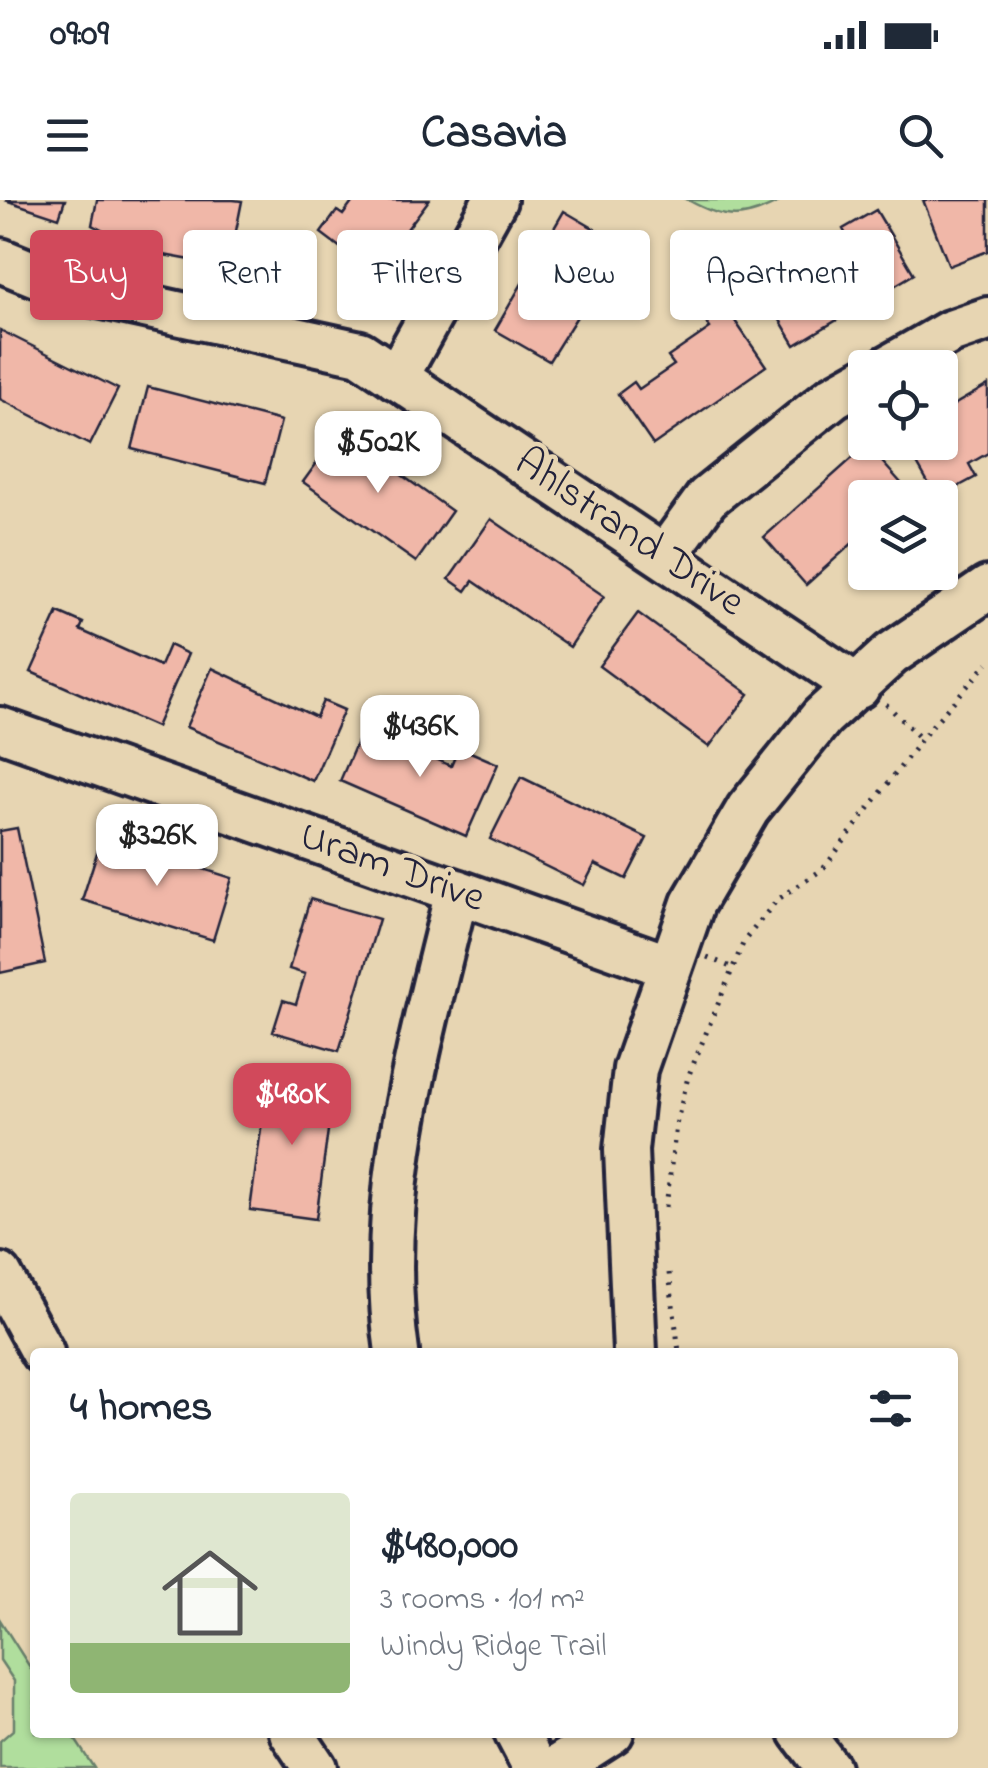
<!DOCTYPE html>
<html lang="en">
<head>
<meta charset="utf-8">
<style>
  body { margin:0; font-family:"Indie Flower",sans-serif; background:#f2f2f3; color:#1f2937; height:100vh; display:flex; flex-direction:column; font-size:38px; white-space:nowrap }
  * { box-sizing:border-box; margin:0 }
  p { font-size:32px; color:#747a83 }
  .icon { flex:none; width:55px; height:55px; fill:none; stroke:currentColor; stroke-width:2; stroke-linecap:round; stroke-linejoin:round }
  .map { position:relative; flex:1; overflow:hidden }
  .details { position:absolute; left:30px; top:1148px; width:928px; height:390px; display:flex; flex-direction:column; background:#fff; border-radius:10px; box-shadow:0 2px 8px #0004 }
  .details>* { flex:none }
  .guide { position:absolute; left:30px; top:30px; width:930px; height:90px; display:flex; gap:20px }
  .controls { position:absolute; left:848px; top:150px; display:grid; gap:20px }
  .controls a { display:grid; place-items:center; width:110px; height:110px; border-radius:10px; background:#fff; box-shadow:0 2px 8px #0004; font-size:50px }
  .price { position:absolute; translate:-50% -85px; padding:0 22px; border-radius:20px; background:#fff; color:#222; font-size:32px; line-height:65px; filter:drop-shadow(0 2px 5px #0008) }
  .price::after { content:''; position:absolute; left:50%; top:60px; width:30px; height:22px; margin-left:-15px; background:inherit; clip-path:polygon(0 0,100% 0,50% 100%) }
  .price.selected { background:#d1495b; color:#fff }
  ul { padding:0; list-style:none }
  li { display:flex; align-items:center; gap:30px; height:250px; padding:0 40px }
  li span { display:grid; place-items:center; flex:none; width:280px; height:200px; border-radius:10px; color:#555 }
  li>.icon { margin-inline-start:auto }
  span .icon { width:120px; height:120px; fill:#fffc; stroke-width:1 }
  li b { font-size:42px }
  h2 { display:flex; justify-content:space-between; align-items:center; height:120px; padding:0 40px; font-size:42px }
  .tag { padding:0 35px; border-radius:10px; background:#fff; box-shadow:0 2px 8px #0004; font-size:35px; line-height:90px }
  .tag.selected { background:#d1495b; color:#fff }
  .status { display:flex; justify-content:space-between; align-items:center; height:70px; padding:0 50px; background:#fff; direction:ltr }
  .status svg { height:28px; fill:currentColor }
  header { display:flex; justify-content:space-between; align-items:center; height:130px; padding:0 40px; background:#fff; font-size:45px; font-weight:700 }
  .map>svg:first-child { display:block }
</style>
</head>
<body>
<div class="status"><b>09:09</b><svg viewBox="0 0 49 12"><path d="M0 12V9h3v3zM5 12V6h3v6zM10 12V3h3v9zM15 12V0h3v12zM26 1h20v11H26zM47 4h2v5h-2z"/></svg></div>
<header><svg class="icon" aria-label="menu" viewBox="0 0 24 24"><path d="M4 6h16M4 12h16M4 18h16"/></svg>Casavia<svg class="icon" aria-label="search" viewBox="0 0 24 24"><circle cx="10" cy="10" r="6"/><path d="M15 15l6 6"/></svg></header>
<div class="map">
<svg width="988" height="1568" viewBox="0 0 988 1568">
  <rect width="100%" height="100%" fill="#e7d5b2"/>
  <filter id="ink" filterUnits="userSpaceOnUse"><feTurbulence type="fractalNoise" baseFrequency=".01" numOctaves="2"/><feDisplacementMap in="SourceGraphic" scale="20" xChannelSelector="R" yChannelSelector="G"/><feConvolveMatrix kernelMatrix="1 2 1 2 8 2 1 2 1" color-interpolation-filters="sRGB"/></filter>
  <g filter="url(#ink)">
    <path fill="#b0de9d" stroke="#69806c" stroke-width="2.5" d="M 688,0 L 783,0 C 744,20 727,22 688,0 Z
      M 0,1420 L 35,1475 L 35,1532 L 71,1533 L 94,1568 L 0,1568 L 0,1541 L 14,1529 L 14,1481 L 0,1460 Z"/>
    <path fill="#f0b7a8" stroke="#22223b" stroke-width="2.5" d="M 5,0 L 65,0 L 59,18 Z
      M 97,0 L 233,0 L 242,1 L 236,31 L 218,65 L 142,51 L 92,25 Z
      M 354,0 L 429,0 L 374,73 L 321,33 L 337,11 L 343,15 Z
      M 923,0 L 988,0 L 988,51 L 949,66 Z
      M 876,10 L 914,74 L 795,145 L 759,85 L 777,75 L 782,84 L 851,44 L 843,29 Z
      M 564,11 L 622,45 L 549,161 L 495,130 Z
      M 722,102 L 766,166 L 653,245 L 618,194 L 634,182 L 639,189 L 674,165 L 668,157 L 710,128 L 701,116 Z
      M 0,130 L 118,189 L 90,245 L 0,199 Z
      M 988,185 L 988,253 L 969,264 L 976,277 L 937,298 L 905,242 L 940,242 L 940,213 Z
      M 148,187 L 281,221 L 265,283 L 132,249 Z
      M 340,231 L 452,311 L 416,362 L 303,282 Z
      M 867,245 L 910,293 L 904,298 L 865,298 L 865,332 L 806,385 L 764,337 Z
      M 491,319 L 604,396 L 570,447 L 473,381 L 466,391 L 449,379 Z
      M 58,412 L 83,423 L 80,430 L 160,466 L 169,445 L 188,454 L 156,527 L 31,472 Z
      M 638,413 L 749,494 L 709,547 L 599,466 Z
      M 212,468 L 316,517 L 323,501 L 344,510 L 313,581 L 186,527 Z
      M 365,523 L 382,531 L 380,535 L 451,566 L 459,547 L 498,564 L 466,636 L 340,581 Z
      M 521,577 L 647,638 L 626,679 L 595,664 L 584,685 L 490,639 Z
      M 17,628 L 45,763 L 0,773 L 0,631 Z
      M 102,637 L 232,678 L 213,740 L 82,700 Z
      M 310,699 L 379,719 L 339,851 L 273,832 L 283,800 L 296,804 L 305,774 L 289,769 Z
      M 268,877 L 334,886 L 316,1019 L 250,1010 Z"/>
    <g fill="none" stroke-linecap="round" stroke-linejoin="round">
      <g stroke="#22223b" stroke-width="50">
        <path id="minor" d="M 0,60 L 76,91 L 360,153 L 858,487
          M 887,168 L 950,132 L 988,119
          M 396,178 L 495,0
          M 665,356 L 707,298 L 833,197 L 865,179
          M 0,529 L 670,767
          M 0,1075 L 42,1152
          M 397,1152 C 374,994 421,843 457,691
          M 635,1152 L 626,950 L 635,869 L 693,703 L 748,609 L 822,517 L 891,454 L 988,388
          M 291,1532 L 315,1568
          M 516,1532 L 535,1568
          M 801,1532 L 828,1568
          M 556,1568 L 612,1532"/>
      </g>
      <path stroke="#22223b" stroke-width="5" stroke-dasharray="2.5 8" stroke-linecap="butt" d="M 886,504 L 921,539
        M 707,757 L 733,768
        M 666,1007 L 676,925 L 688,877 L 744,741 L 777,700 L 823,669 L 930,528 L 988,463
        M 669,1073 L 679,1152"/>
      <use href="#minor" stroke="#e7d5b2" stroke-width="42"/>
    </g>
  </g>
  <g text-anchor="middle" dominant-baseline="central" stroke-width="9" stroke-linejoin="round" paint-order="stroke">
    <g font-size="42" fill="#22223b" stroke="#e7d5b2">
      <text transform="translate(629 333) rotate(34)">Ahlstrand Drive</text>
      <text transform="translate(392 668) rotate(20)">Uram Drive</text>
    </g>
  </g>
</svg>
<div class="controls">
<a><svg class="icon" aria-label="locate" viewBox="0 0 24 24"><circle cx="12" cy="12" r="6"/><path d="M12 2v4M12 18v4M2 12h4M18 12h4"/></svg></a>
<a><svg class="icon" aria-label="layers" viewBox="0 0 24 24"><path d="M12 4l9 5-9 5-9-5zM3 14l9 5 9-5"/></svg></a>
</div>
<b class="price" style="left:378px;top:296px">$502K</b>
<b class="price" style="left:420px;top:580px">$436K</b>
<b class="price" style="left:157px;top:689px">$326K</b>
<b class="price selected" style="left:292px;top:948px">$480K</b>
<div class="guide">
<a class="tag selected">Buy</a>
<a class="tag">Rent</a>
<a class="tag">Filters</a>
<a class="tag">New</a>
<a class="tag">Apartment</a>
</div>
<section class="details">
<h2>4 homes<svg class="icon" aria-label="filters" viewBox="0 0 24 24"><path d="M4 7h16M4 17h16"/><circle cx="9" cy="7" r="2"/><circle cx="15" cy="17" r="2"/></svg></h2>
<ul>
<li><span style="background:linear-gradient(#dfe7d0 75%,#8fb573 0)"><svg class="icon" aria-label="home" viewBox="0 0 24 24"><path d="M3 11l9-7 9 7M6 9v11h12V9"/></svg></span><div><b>$480,000</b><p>3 rooms · 101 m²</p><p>Windy Ridge Trail</p></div></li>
</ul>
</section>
</div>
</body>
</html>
